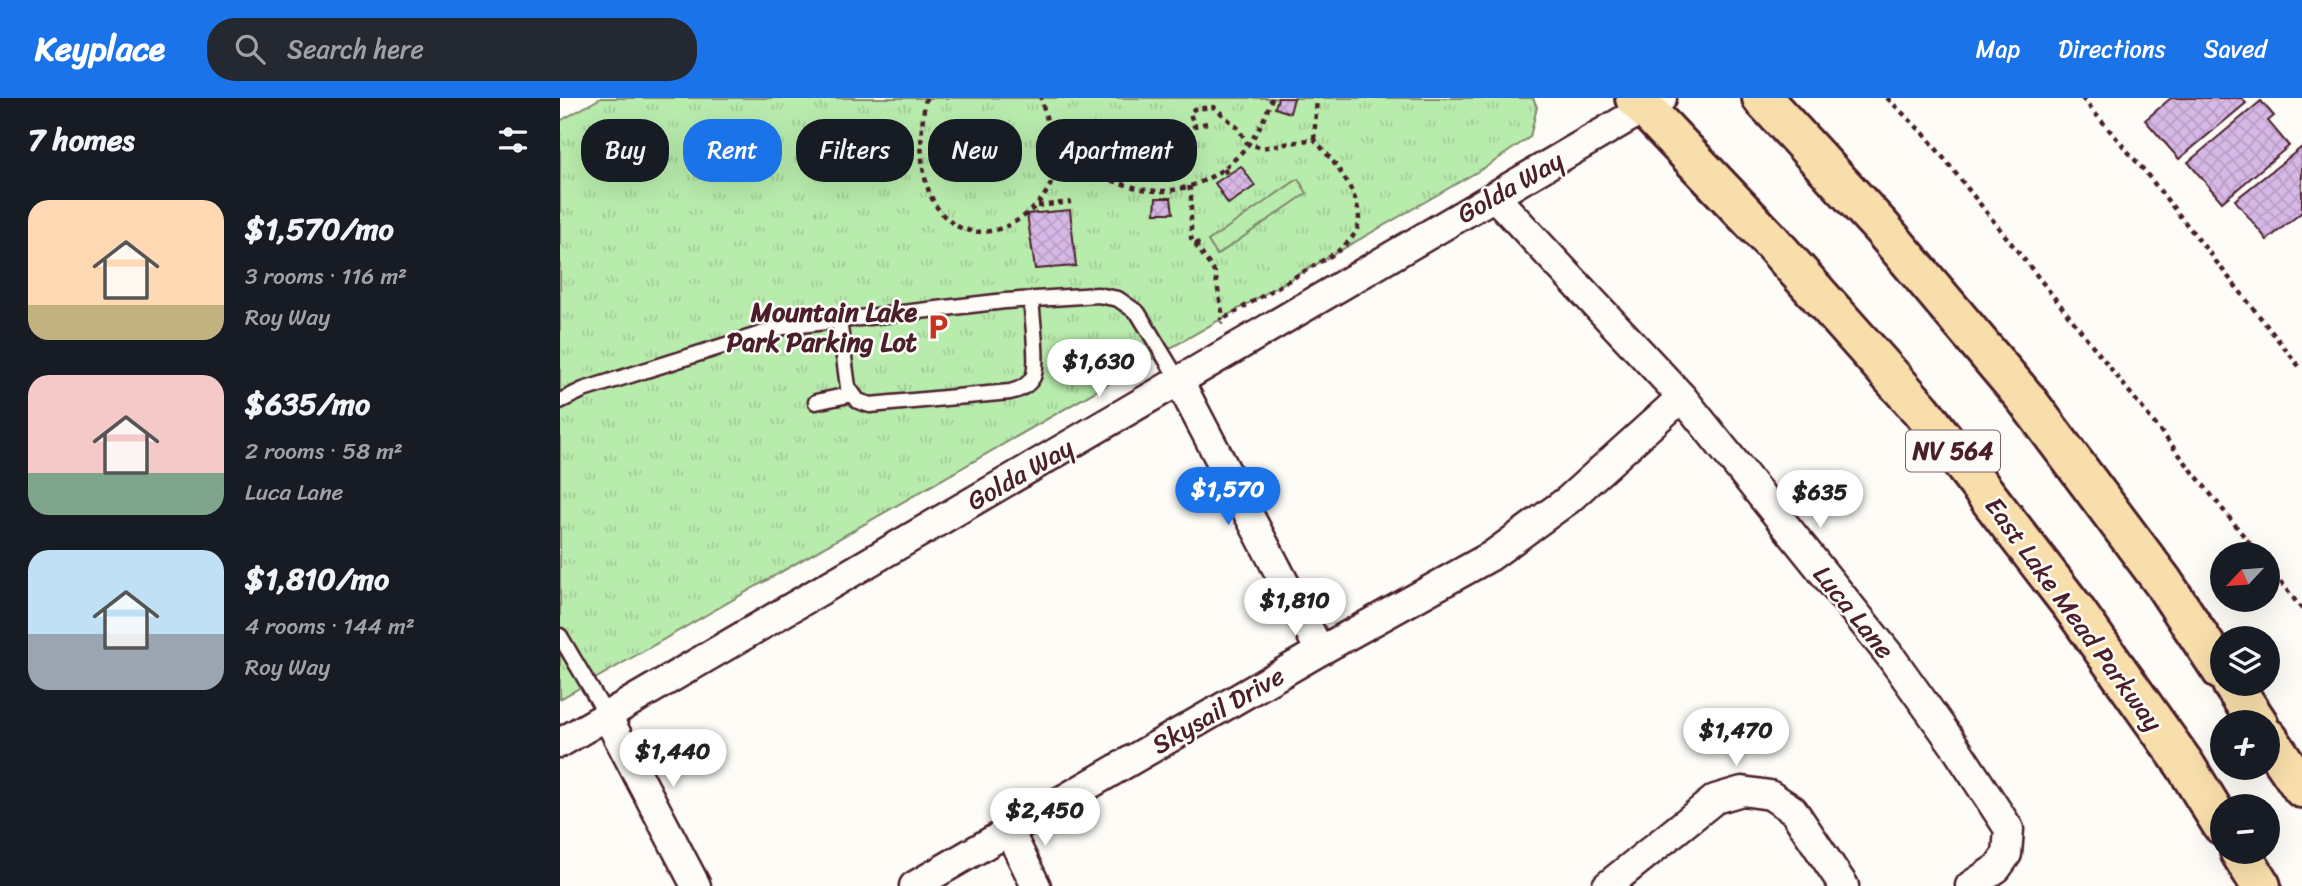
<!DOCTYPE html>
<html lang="en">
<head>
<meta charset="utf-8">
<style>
  body { margin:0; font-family:Sriracha,sans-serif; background:#242831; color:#f1f3f6; height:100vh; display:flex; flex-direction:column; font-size:26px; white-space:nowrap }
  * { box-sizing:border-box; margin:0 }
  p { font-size:23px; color:#9ea1a6 }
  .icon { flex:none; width:38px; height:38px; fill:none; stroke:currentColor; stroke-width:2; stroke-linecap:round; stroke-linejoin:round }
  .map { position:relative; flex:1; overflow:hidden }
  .drawer { display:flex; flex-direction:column; background:#171b24; width:560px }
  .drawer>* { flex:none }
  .guide { position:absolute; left:21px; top:21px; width:665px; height:63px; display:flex; gap:14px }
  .needle { width:46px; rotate:244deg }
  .tools { position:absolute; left:1650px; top:444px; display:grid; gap:14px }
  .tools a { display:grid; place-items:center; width:70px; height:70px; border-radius:50%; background:#171b24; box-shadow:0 7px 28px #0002; font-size:35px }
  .price { position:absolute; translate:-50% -60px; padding:0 16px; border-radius:24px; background:#fff; color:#222; font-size:23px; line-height:46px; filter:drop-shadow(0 2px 4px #0008) }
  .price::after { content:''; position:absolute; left:50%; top:42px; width:21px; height:16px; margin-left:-10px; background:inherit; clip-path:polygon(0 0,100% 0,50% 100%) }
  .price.current { background:#1a73e8; color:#fff }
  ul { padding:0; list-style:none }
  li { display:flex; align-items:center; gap:21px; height:175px; padding:0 28px }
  li span { display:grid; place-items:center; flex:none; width:196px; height:140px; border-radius:21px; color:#555 }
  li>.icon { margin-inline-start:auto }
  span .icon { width:84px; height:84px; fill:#fffc; stroke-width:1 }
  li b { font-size:30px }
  h2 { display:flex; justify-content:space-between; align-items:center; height:84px; padding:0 28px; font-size:30px }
  .pill { padding:0 24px; border-radius:28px; background:#171b24; box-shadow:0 7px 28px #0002; font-size:24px; line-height:63px }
  .pill.current { background:#1a73e8; color:#fff }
  header { display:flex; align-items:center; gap:42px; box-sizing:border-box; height:98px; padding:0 35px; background:#1a73e8; color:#fff }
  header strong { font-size:33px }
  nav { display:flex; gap:38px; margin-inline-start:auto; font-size:24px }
  .search { width:490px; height:63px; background:#242831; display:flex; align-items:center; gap:18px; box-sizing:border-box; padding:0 24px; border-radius:28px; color:#9ea1a6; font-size:26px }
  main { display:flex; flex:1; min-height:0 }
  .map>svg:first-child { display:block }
</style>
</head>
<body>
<header>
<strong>Keyplace</strong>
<div class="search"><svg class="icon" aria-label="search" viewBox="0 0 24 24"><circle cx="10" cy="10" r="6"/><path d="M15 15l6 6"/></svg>Search here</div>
<nav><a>Map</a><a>Directions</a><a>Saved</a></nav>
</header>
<main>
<section class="drawer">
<h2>7 homes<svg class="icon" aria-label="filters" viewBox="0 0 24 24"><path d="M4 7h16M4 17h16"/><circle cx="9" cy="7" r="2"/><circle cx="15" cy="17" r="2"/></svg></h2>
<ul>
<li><span style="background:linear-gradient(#ffd9b3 75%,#c2b280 0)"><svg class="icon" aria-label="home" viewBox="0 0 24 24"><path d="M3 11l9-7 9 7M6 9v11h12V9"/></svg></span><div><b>$1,570/mo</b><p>3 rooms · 116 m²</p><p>Roy Way</p></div></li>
<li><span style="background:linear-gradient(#f6c9c9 70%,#7fa58c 0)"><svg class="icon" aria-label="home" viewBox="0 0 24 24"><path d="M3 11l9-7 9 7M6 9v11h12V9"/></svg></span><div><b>$635/mo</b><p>2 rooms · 58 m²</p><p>Luca Lane</p></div></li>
<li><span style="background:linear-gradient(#bfe0f5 60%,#9aa5b1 0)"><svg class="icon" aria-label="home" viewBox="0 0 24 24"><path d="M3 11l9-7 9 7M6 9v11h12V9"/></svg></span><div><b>$1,810/mo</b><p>4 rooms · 144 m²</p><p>Roy Way</p></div></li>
</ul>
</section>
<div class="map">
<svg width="1742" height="788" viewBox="0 0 1742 788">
  <defs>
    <pattern id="grass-tufts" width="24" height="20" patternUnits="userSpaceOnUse" patternTransform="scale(1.75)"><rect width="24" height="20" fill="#b8ecad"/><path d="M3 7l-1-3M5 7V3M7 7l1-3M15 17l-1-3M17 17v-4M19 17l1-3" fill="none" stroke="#a0ca95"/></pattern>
    <pattern id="building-cross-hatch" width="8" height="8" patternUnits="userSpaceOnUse" patternTransform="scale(1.75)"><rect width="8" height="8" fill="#d6b8e6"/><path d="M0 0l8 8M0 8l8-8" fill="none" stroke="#b99ec5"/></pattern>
  </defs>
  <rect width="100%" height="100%" fill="#fdfcf7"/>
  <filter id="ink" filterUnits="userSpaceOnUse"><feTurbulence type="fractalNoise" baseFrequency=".0143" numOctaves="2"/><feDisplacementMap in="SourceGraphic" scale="14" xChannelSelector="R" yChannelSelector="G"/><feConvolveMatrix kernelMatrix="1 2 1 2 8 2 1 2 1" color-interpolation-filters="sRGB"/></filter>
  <g filter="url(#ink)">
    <path fill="url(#grass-tufts)" stroke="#81866c" stroke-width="2" d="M 41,0 L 973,0 L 977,9 L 970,39 L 929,67 L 0,601 L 0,23 Z"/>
    <path fill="#b8ecad" stroke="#81866c" stroke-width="2" d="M 738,81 L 747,95 L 657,157 L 648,143 Z"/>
    <path fill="url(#building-cross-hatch)" stroke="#4a1f2b" stroke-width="2" d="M 718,0 L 734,0 L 730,15 L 715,10 Z
      M 1611,0 L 1682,0 L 1686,5 L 1619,61 L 1585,22 Z
      M 1701,3 L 1714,18 L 1708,23 L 1729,48 L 1662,104 L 1628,64 Z
      M 1742,49 L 1742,114 L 1707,142 L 1675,102 Z
      M 681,68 L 695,88 L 668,106 L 655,85 Z
      M 596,100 L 611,100 L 613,115 L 595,115 Z
      M 510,112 L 516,168 L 475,171 L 467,116 Z"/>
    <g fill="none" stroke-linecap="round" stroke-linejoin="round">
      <g stroke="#4a1f2b" stroke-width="19">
        <path id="service" d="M 279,222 L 288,289 L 298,303 L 310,307 L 450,294 C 459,292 468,288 473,279 C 479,266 472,218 471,201
          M 0,303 L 23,292 L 223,229 L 445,203 L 538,197 L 558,201 L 578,215 L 619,283
          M 256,304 L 293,296
          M 0,538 L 47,618"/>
      </g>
      <g stroke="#4a1f2b" stroke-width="33">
        <path id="minor" d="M 934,98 L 1122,299 L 1331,559 L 1394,647 L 1449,731 L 1447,756 L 1437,770 L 1410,788
          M 619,283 L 760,553
          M 47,618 L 136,788
          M 0,645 L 1102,0
          M 449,733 L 476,788
          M 354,788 L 760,553 L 931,458 L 1008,402 L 1122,299
          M 1047,788 L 1155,701 L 1182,693 L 1210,697 L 1233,712 L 1284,788"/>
      </g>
      <g stroke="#4a1f2b" stroke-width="44">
        <path id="primary" d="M 1075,0 L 1209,141 L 1362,313 L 1512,508 L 1625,667 L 1662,727
          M 1202,0 L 1321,129 L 1466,301 L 1603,484 L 1662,573
          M 1672,586 L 1698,625
          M 1708,640 L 1742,690
          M 1680,754 L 1701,788"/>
      </g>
      <path stroke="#4a1f2b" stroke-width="4.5" stroke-dasharray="5 5" stroke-linecap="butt" d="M 366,0 C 358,39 356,105 397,128 C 436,150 497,106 496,62 C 495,44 485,18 481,0
        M 1327,0 L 1366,38 L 1699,457
        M 1522,0 L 1582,70 L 1742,272
        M 647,25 L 634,28 L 630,15 L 634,11 L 654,9 L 678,30 L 687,45 L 702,50 L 754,41 C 771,60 805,100 798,128 C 795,139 785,147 777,154 L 665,220 L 661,225
        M 754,41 L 757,0
        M 496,62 C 523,71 572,93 599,93 C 641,93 679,66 699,30 C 705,20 708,10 712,0
        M 664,71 L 668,77
        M 559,83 L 576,59
        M 629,88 L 631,96 L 631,140 L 655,175 L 662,214 L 661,222
        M 478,108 L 511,104
        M 635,147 L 642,142
        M 1708,468 L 1742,511"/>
      <use href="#service" stroke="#fdfcf7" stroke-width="14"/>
      <use href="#minor" stroke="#fdfcf7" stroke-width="28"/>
      <use href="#primary" stroke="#f8deab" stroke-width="38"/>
    </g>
  </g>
  <defs>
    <g id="parking-bare" transform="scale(2.1)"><path d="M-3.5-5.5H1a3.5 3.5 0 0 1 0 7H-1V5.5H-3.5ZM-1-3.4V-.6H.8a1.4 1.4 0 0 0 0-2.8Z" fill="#c8321e" stroke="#fdfcf7" stroke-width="2.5" paint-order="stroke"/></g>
  </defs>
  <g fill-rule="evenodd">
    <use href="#parking-bare" x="378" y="229"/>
  </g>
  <g text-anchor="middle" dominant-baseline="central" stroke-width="5" stroke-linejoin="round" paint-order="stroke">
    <rect fill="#fdfcf7" stroke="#806168" stroke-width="2" x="1346" y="332.5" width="94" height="41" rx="5"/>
    <g font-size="24" font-weight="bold" fill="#4a1f2b">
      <text x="1393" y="353">NV 564</text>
    </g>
    <g font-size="26" fill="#4a1f2b" stroke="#fdfcf7">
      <text transform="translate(950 89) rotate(-30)">Golda Way</text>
      <text transform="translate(460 376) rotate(-30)">Golda Way</text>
      <text transform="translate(1294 514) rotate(51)">Luca Lane</text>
      <text transform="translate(1514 516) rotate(54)">East Lake Mead Parkway</text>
      <text transform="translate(658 612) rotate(-30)">Skysail Drive</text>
    </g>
    <g font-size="26" font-weight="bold" fill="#4a1f2b" stroke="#fdfcf7" text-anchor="end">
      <text x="357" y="214">Mountain Lake<tspan x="357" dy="30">Park Parking Lot</tspan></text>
    </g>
  </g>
</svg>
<div class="tools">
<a><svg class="needle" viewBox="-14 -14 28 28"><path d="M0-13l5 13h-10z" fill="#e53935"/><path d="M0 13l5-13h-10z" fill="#9ea1a6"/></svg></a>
<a><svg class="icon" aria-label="layers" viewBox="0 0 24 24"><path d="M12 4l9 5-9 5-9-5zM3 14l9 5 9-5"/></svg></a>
<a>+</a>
<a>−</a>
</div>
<b class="price" style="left:539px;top:301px">$1,630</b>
<b class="price current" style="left:668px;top:429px">$1,570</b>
<b class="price" style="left:1260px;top:432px">$635</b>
<b class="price" style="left:735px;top:540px">$1,810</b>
<b class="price" style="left:1176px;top:670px">$1,470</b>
<b class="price" style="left:113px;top:691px">$1,440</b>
<b class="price" style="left:485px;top:750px">$2,450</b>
<div class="guide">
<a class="pill">Buy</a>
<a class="pill current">Rent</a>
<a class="pill">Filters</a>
<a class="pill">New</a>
<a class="pill">Apartment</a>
</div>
</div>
</main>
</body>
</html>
